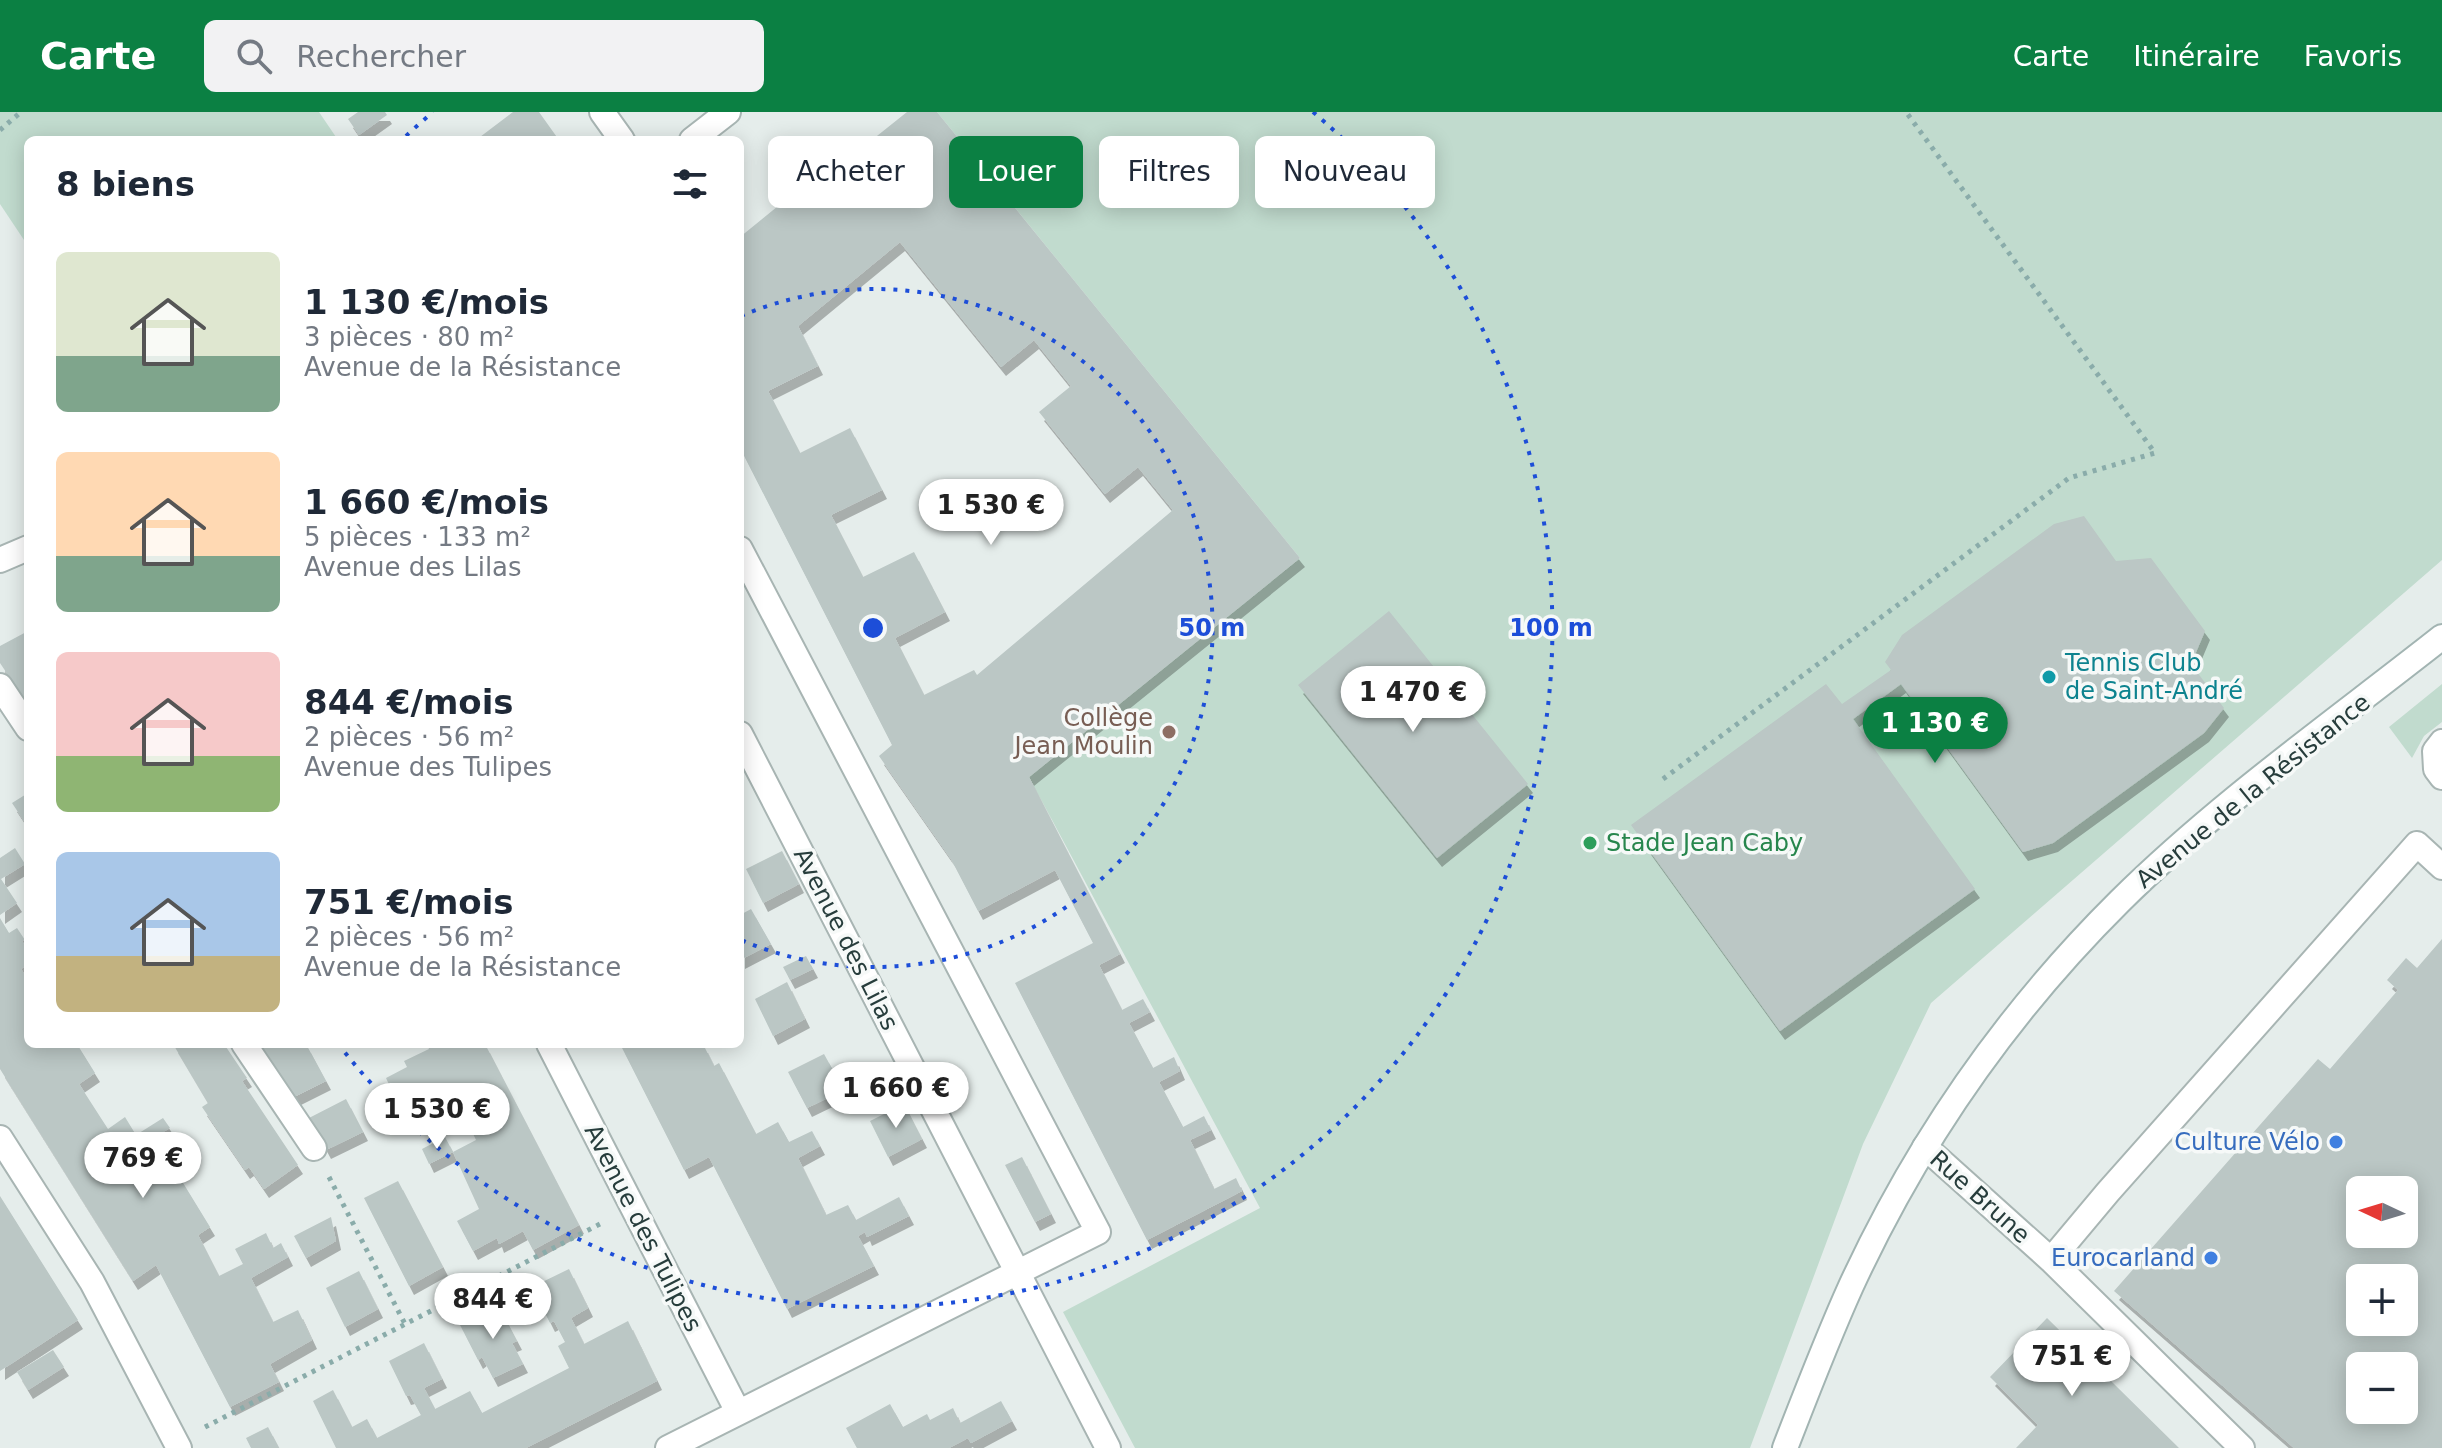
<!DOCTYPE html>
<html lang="fr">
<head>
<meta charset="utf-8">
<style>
  body { margin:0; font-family:"DejaVu Sans",sans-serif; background:#f2f2f3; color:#1f2937; height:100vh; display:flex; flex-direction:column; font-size:30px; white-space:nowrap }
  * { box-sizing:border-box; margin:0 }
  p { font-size:26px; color:#747a83 }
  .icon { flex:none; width:44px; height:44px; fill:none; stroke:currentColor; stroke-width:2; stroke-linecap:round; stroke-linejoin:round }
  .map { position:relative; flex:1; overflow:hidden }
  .drawer { position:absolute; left:24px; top:24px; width:720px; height:912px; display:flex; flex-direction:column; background:#fff; border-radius:12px; box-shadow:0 4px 20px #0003 }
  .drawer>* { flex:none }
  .banner { position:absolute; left:768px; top:24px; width:760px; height:72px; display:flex; gap:16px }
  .needle { width:52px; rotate:274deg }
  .buttons { position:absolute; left:2346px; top:1064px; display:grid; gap:16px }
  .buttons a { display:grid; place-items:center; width:72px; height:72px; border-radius:12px; background:#fff; box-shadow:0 4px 20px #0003; font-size:40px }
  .price { position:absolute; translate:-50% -68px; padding:0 18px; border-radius:28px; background:#fff; color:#222; font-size:26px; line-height:52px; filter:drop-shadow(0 2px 4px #0008) }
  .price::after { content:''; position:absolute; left:50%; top:48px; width:24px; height:18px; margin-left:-12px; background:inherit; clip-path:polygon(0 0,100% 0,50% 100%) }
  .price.on { background:#0b8043; color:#fff }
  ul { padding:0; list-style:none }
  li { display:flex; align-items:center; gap:24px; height:200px; padding:0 32px }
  li span { display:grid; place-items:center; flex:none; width:224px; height:160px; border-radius:12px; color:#555 }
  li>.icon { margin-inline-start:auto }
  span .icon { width:96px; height:96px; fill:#fffc; stroke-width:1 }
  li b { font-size:34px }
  h2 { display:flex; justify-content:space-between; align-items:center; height:96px; padding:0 32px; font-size:34px }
  .tag { padding:0 28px; border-radius:12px; background:#fff; box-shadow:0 4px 20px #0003; font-size:28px; line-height:72px }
  .tag.on { background:#0b8043; color:#fff }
  header { display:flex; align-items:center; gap:48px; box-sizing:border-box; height:112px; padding:0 40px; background:#0b8043; color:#fff }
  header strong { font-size:38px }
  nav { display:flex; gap:44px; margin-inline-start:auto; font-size:28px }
  .search { width:560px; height:72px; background:#f2f2f3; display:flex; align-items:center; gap:20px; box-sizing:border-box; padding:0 28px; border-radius:12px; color:#747a83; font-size:30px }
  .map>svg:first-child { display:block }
</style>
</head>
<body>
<header>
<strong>Carte</strong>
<div class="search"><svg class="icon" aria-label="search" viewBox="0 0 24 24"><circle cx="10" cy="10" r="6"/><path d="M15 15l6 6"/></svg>Rechercher</div>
<nav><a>Carte</a><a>Itinéraire</a><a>Favoris</a></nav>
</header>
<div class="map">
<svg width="2442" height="1336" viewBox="0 0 2442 1336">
  <defs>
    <filter id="shadow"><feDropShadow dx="5" dy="9" stdDeviation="0" flood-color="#0004"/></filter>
  </defs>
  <rect width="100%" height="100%" fill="#e5edeb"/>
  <path fill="#c1dbce" d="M 0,0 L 319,0 L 338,28 L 28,28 L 28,134 L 0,92 Z
    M 937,0 L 2442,0 L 2442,448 L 1931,891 L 1863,1032 L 1750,1336 L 1135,1336 L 1063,1200 L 1260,1096 L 1029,665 L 1300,446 Z
    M 2442,572 L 2442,610 L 2424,624 L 2412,646 L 2389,615 Z"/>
  <path fill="#bbc7c5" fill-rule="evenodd" filter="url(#shadow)" d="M 358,0 L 385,0 L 387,3 L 359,23 L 348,7 Z
    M 513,0 L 539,0 L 559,28 L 476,28 Z
    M 907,0 L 937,0 L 1300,446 L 1029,665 L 1120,842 L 1099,853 L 1122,898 L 1143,887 L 1150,900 L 1129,911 L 1153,956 L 1174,945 L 1180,959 L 1159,970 L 1183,1015 L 1204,1004 L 1211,1018 L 1190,1028 L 1214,1077 L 1236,1066 L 1242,1079 L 1147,1128 L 1015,871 L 1093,831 L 1055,758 L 978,799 L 951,747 L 879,644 L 892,633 L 740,336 L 740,125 L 794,81 L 798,87 ZM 900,130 L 1001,255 L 1034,228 L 1071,274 L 1039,300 L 1105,382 L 1138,355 L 1173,398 L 977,563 L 974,558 L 924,583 L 895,526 L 945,500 L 914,440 L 863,465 L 831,403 L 882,378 L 850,316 L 800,341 L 768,279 L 818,254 L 798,214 Z
    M 2084,404 L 2116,449 L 2151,446 L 2205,519 L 2191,552 L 2224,596 L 2204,621 L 2053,731 L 2023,740 L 1901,572 L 1853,607 L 1975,777 L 1780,919 L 1631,713 L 1826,572 L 1842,592 L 1891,558 L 1885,550 L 1902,523 L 2054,412 Z
    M 1389,499 L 1528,672 L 1437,746 L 1298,573 Z
    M 28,519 L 28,593 L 0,551 L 0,534 Z
    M 28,681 L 28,715 L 12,691 Z
    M 15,736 L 25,752 L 1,767 L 17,791 L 0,803 L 0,746 Z
    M 782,739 L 799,772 L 763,791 L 746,757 Z
    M 751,797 L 771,832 L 740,848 L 740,803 Z
    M 0,806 L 9,821 L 17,816 L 25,828 L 22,829 L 28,839 L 28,852 L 21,857 L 28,868 L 28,932 L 77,932 L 95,961 L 79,972 L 108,1017 L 125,1005 L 136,1023 L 163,1006 L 170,1016 L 163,1020 L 170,1029 L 152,1041 L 160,1054 L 169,1048 L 210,1115 L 198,1123 L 219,1164 L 243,1152 L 235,1137 L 266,1121 L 273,1136 L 281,1131 L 288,1145 L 251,1166 L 273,1210 L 298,1198 L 312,1228 L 270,1252 L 279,1270 L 230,1295 L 156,1153 L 133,1169 L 0,957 Z
    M 2442,827 L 2442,1336 L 2294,1336 L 2114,1179 L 2318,947 L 2330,957 L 2398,878 L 2387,868 L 2406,846 L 2417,856 ZM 2360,1078 L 2404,1078 L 2404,1122 L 2360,1122 ZM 2360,1166 L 2404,1166 L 2404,1210 L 2360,1210 ZM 2360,1254 L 2404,1254 L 2404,1298 L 2360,1298 Z
    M 806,844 L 813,857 L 790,868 L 783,855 Z
    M 787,870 L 805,907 L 773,924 L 755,887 Z
    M 173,932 L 224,932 L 247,966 L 242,969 L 298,1053 L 264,1077 L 249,1055 L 245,1058 L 202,995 L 208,991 Z
    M 256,932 L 306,932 L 326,969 L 292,986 Z
    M 427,932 L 485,932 L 579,1113 L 533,1138 L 523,1119 L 499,1132 L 497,1126 L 473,1139 L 457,1109 L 479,1097 L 453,1040 L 476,1028 L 459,992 L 450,976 L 425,988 L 423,984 L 400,996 L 386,966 L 407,955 L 404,949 L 429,937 Z
    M 620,932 L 703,932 L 714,954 L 719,951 L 756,1022 L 778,1010 L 789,1030 L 812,1019 L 820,1034 L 798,1046 L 826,1103 L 848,1093 L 856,1108 L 899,1085 L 909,1104 L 867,1125 L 865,1120 L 858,1124 L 874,1154 L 787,1197 L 709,1045 L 684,1058 Z
    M 824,942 L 844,978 L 807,996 L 788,960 Z
    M 346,987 L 363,1020 L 326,1038 L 309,1006 Z
    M 904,992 L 922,1027 L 888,1045 L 870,1009 Z
    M 445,1025 L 453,1040 L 429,1052 L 422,1037 Z
    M 1022,1045 L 1051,1102 L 1035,1110 L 1005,1053 Z
    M 398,1069 L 443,1155 L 409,1174 L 364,1086 Z
    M 0,1084 L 78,1208 L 0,1259 Z
    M 331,1105 L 336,1129 L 306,1146 L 294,1124 Z
    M 569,1157 L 588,1196 L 571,1206 L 584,1232 L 628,1209 L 657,1269 L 526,1336 L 336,1336 L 313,1289 L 333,1278 L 352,1315 L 367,1307 L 377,1326 L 421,1303 L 410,1283 L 406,1284 L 389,1249 L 424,1231 L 442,1267 L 424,1276 L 435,1297 L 470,1279 L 482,1301 L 569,1256 L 558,1234 L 565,1230 L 554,1209 L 550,1211 L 532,1175 Z
    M 359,1159 L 378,1197 L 345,1215 L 326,1176 Z
    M 498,1193 L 517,1229 L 512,1231 L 523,1252 L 493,1266 L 482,1245 L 478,1248 L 460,1213 Z
    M 2047,1206 L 2179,1336 L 2016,1336 L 2038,1313 L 1990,1265 Z
    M 53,1238 L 64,1255 L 28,1278 L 17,1260 Z
    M 1001,1289 L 1012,1309 L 971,1331 L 968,1326 L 949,1336 L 857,1336 L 846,1316 L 890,1292 L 903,1315 L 927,1302 L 930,1308 L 953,1296 L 960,1311 Z
    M 268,1315 L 279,1336 L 251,1336 L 246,1326 Z"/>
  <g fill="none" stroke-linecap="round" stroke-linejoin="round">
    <g stroke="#a8b5b3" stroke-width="28">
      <path id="service" d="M 602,0 L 622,28
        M 0,574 L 28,616
        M 2442,630 L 2435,639 L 2436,657 L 2442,665
        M 244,932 L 314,1036
        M 1925,1035 L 2051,1148 L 2242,1336
        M 2051,1148 L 2108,1080 L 2417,732 L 2442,755"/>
    </g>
    <g stroke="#a8b5b3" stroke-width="28">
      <path id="minor" d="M 692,28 L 728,0
        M 0,448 L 28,436
        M 740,622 L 1108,1336
        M 549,932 L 738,1300
        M 0,1026 L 92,1170 L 179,1336
        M 668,1336 L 1098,1120 L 740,437"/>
    </g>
    <g stroke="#a2b4b2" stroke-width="28">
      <path id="secondary" d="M 1785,1336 C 1806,1282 1827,1227 1851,1174 C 1917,1031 2008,900 2120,789 C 2218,692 2333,611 2442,525"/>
    </g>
    <path stroke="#8aacaa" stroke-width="5" stroke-dasharray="4 6" stroke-linecap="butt" d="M 0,18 L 21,0
      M 1663,667 L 2069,366 L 2155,341 L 1906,0
      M 329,1065 L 405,1212
      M 205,1315 L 602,1111"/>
    <use href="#service" stroke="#fff" stroke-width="24"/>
    <use href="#minor" stroke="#fff" stroke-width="24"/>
    <use href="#secondary" stroke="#fff" stroke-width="24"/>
  </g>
  <g fill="none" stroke="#1d4ed8" stroke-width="4" stroke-dasharray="4 8">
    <path d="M741 204A339 339 0 1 1 741 828"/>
    <path d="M406 24A678 678 0 0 1 433 0M1313 0A678 678 0 1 1 339 933"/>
  </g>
  <circle fill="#0f9aa8" stroke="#f6f9f8" stroke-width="3" cx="2049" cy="565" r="8"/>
  <circle fill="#8d6e63" stroke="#f6f9f8" stroke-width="3" cx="1169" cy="620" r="8"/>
  <circle fill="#2e9e5b" stroke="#f6f9f8" stroke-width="3" cx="1590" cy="731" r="8"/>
  <g fill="#3f7fe0" stroke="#f6f9f8" stroke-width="3">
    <circle cx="2336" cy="1030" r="8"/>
    <circle cx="2211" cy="1146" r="8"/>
  </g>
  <g text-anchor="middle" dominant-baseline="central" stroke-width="7" stroke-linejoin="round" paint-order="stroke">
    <g font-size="24" fill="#0d838f" stroke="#f6f9f8" text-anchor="start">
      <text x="2065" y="551">Tennis Club<tspan x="2065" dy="28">de Saint-André</tspan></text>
    </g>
    <g font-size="24" fill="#785e54" stroke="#f6f9f8" text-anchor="end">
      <text x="1153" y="606">Collège<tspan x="1153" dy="28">Jean Moulin</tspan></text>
    </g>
    <g font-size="24" fill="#273d3c" stroke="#f6f9f8">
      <text transform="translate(2253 679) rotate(-39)">Avenue de la Résistance</text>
      <text transform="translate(846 827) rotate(63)">Avenue des Lilas</text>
      <text transform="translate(1980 1085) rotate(42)">Rue Brune</text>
      <text transform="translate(643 1116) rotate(63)">Avenue des Tulipes</text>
    </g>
    <g font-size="24" fill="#27864d" stroke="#f6f9f8" text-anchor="start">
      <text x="1606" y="731">Stade Jean Caby</text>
    </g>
    <g font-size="24" fill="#366cbe" stroke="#f6f9f8" text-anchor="end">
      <text x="2320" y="1030">Culture Vélo</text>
      <text x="2195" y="1146">Eurocarland</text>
    </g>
  </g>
  <circle cx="873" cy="516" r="12" fill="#1d4ed8" stroke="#f6f9f8" stroke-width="4"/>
  <g font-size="24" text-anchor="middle" font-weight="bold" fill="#1d4ed8" stroke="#f6f9f8" stroke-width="7" stroke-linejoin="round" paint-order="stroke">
    <text x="1212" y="524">50 m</text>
    <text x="1551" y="524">100 m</text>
  </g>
</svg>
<div class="buttons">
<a><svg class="needle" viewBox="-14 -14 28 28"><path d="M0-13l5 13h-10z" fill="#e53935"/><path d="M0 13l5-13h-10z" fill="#747a83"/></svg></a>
<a>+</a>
<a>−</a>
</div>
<b class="price" style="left:991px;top:435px">1 530 €</b>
<b class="price" style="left:1413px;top:622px">1 470 €</b>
<b class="price on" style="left:1935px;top:653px">1 130 €</b>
<b class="price" style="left:896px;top:1018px">1 660 €</b>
<b class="price" style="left:437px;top:1039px">1 530 €</b>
<b class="price" style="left:143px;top:1088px">769 €</b>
<b class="price" style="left:493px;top:1229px">844 €</b>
<b class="price" style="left:2072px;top:1286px">751 €</b>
<div class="banner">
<a class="tag">Acheter</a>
<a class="tag on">Louer</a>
<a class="tag">Filtres</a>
<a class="tag">Nouveau</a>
</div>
<section class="drawer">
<h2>8 biens<svg class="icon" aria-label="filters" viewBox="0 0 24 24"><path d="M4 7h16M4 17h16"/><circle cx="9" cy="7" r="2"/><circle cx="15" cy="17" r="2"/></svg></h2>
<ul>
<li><span style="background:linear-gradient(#dfe7d0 65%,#7fa58c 0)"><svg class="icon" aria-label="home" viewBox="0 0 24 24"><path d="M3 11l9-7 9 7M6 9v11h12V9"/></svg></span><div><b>1 130 €/mois</b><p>3 pièces · 80 m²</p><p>Avenue de la Résistance</p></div></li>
<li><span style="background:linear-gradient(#ffd9b3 65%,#7fa58c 0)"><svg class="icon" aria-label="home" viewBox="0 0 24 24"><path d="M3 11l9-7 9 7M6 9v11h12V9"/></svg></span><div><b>1 660 €/mois</b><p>5 pièces · 133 m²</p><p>Avenue des Lilas</p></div></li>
<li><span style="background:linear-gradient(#f6c9c9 65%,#8fb573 0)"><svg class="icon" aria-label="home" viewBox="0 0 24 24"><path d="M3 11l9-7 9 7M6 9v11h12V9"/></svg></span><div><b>844 €/mois</b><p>2 pièces · 56 m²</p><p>Avenue des Tulipes</p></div></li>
<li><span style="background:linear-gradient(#a9c7e8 65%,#c2b280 0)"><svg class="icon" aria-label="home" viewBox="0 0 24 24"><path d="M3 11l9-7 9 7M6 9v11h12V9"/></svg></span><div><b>751 €/mois</b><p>2 pièces · 56 m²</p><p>Avenue de la Résistance</p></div></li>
</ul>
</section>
</div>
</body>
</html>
